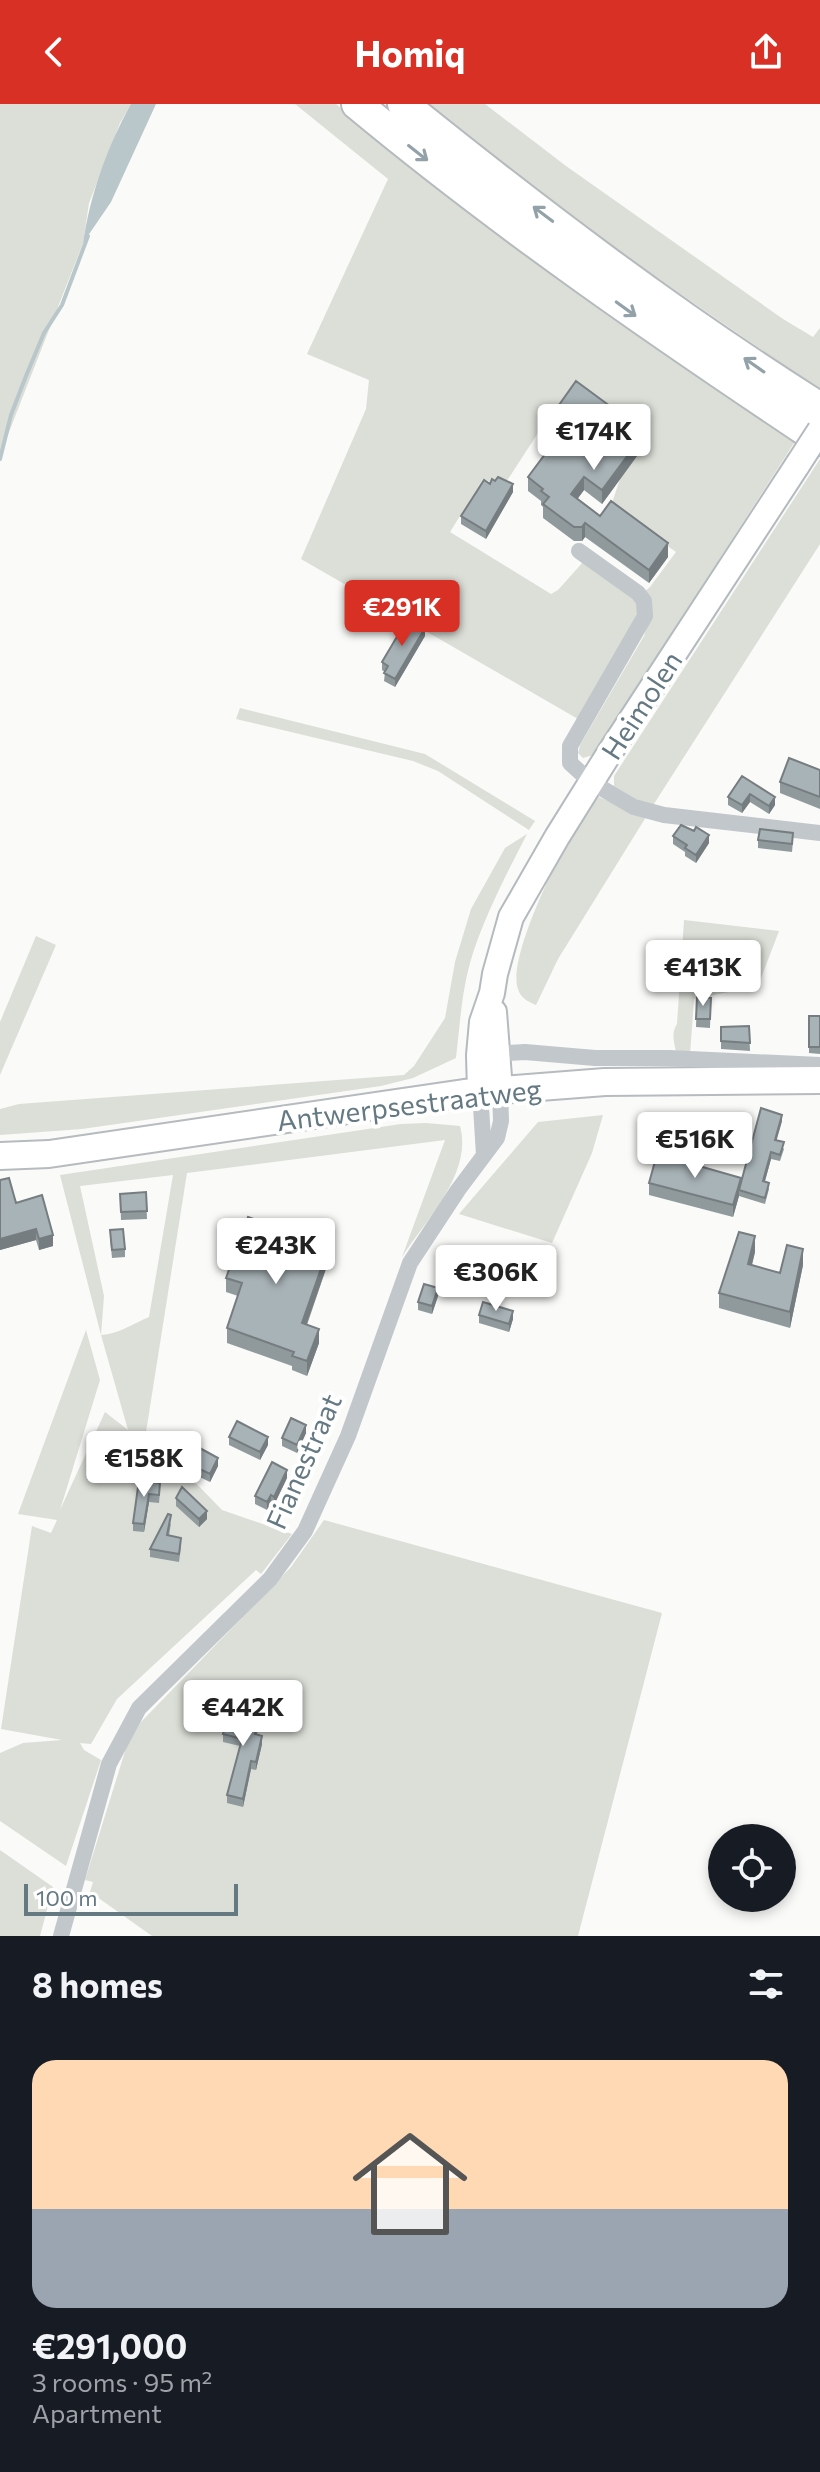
<!DOCTYPE html>
<html lang="en">
<head>
<meta charset="utf-8">
<style>
  body { margin:0; font-family:Commissioner,sans-serif; background:#20242c; color:#f1f3f6; height:100vh; display:flex; flex-direction:column; font-size:30px; white-space:nowrap }
  * { box-sizing:border-box; margin:0 }
  p { font-size:26px; color:#9ea1a6 }
  .icon { flex:none; width:44px; height:44px; fill:none; stroke:currentColor; stroke-width:2; stroke-linecap:round; stroke-linejoin:round }
  .map { position:relative; height:1832px; overflow:hidden }
  .panel { display:flex; flex-direction:column; background:#171b24; flex:1 }
  .panel>* { flex:none }
  .fabs { position:absolute; left:708px; top:1720px; display:grid; gap:16px }
  .fabs a { display:grid; place-items:center; width:88px; height:88px; border-radius:50%; background:#171b24; box-shadow:0 4px 12px #0003; font-size:40px }
  .scale { position:absolute; left:24px; bottom:20px; width:214px; box-sizing:border-box; padding-left:8px; border:4px solid #657983; border-top:0; font-size:22px; line-height:28px; white-space:nowrap; color:#657983; -webkit-text-stroke:6px #fff; paint-order:stroke }
  .price { position:absolute; translate:-50% -68px; padding:0 18px; border-radius:8px; background:#fff; color:#222; font-size:26px; line-height:52px; filter:drop-shadow(0 2px 4px #0008) }
  .price::after { content:''; position:absolute; left:50%; top:48px; width:24px; height:18px; margin-left:-12px; background:inherit; clip-path:polygon(0 0,100% 0,50% 100%) }
  .price.selected { background:#d93025; color:#fff }
  ul { padding:0; list-style:none }
  li { display:grid; align-content:center; gap:16px; height:424px; padding:0 32px }
  li+li { border-top:2px solid #363941 }
  li span { display:grid; place-items:center; height:248px; border-radius:24px; color:#555 }
  li>.icon { margin-inline-start:auto }
  span .icon { width:144px; height:144px; fill:#fffc; stroke-width:1 }
  li b { font-size:34px }
  h2 { display:flex; justify-content:space-between; align-items:center; height:96px; padding:0 32px; font-size:34px }
  header { display:flex; justify-content:space-between; align-items:center; height:104px; padding:0 32px; background:#d93025; color:#fff; font-size:36px; font-weight:700 }
  .map>svg:first-child { display:block }
</style>
</head>
<body>
<header><svg class="icon" aria-label="back" viewBox="0 0 24 24"><path d="M15 5l-7 7 7 7"/></svg>Homiq<svg class="icon" aria-label="share" viewBox="0 0 24 24"><path d="M12 15V3M7 8l5-5 5 5M5 13v7h14v-7"/></svg></header>
<div class="map">
<svg width="820" height="1832" viewBox="0 0 820 1832">
  <rect width="100%" height="100%" fill="#fafaf8"/>
  <path fill="#dbdfd7" fill-rule="evenodd" d="M 0,0 L 131,0 L 120,19 L 89,99 L 83,139 L 0,351 Z
    M 295,0 L 336,0 L 420,69 L 563,179 L 796,336 L 593,651 L 583,654 L 578,649 L 580,641 L 644,532 L 649,516 L 644,488 L 650,483 L 676,448 L 611,402 L 622,369 L 572,288 L 545,318 L 503,383 L 483,375 L 450,428 L 551,490 L 558,486 L 584,457 L 634,492 L 641,507 L 578,615 L 301,455 L 366,305 L 369,276 L 307,250 L 388,75 Z
    M 429,0 L 485,0 L 566,62 L 783,215 L 813,233 L 820,224 L 820,286 L 582,122 Z
    M 820,355 L 820,440 L 652,703 L 648,702 L 614,682 L 614,672 Z
    M 240,604 L 425,650 L 535,717 L 529,726 L 438,667 L 413,657 L 236,615 Z
    M 599,693 L 646,713 L 558,855 L 536,901 C 528,898 520,893 518,885 C 507,854 559,751 576,722 C 582,711 591,702 599,693 Z
    M 527,730 C 507,769 487,807 473,849 C 462,883 460,919 456,954 L 413,974 L 381,982 L 82,1025 L 0,1031 L 0,1005 L 19,1000 L 404,971 L 414,962 L 445,914 L 455,858 L 471,805 L 505,744 Z
    M 684,816 L 779,827 L 758,882 L 694,895 L 690,951 L 676,948 C 674,938 671,929 677,920 Z
    M 36,832 L 56,841 L 0,971 L 0,918 Z
    M 603,1011 L 592,1049 L 552,1139 L 459,1110 L 538,1018 Z
    M 426,1019 L 460,1022 C 473,1069 426,1116 402,1153 L 445,1036 L 187,1069 L 146,1328 L 222,1406 L 292,1430 L 261,1470 L 256,1466 L 117,1595 L 91,1640 L 80,1639 L 84,1646 L 101,1656 L 66,1762 L 0,1717 L 0,1649 L 23,1639 L 62,1636 L 1,1625 L 32,1422 L 51,1429 L 57,1416 L 18,1410 L 86,1226 L 100,1276 L 60,1406 L 105,1308 L 128,1326 L 101,1231 L 60,1071 L 401,1020 ZM 173,1071 L 149,1213 C 132,1220 119,1230 101,1231 L 104,1192 L 80,1082 Z
    M 324,1416 L 662,1509 L 578,1832 L 152,1832 L 90,1788 L 93,1778 L 85,1776 L 127,1641 L 140,1619 L 291,1463 Z
    M 0,1746 L 53,1783 L 40,1832 L 0,1832 Z"/>
  <path fill="#b9c7ca" d="M 131,0 L 156,0 L 111,98 L 83,139 C 90,91 107,43 131,0 Z"/>
  <g fill="none" stroke-linecap="round" stroke-linejoin="round">
    <path stroke="#b9c7ca" stroke-width="4" d="M 0,355 L 11,311 L 26,272 L 44,229 L 62,201 L 88,132"/>
    <g stroke="#b3bbbf" stroke-width="28">
      <path id="secondary" d="M 494,908 L 500,986
        M 480,987 L 479,951 L 482,918 L 492,889 L 495,870 L 511,813 L 557,733 L 610,648 L 798,360"/>
    </g>
    <g stroke="#b5bbbe" stroke-width="30">
      <path id="primary" d="M 0,1052 L 49,1050 L 464,989 L 605,978 L 820,976"/>
    </g>
    <g stroke="#b4babd" stroke-width="34">
      <path id="highway" d="M 357,0 C 504,122 661,230 820,336
        M 403,0 C 537,108 674,212 820,304"/>
    </g>
    <path stroke="#c1c7ca" stroke-width="16" d="M 579,447 L 638,489 L 644,497 L 645,512 L 570,642 L 570,659 L 591,678 L 634,703 L 664,711 L 820,729
      M 490,950 L 525,948 L 595,954 L 669,954 L 820,961
      M 480,987 L 484,1051
      M 61,1832 L 109,1660 L 139,1604 L 270,1475 L 305,1427 L 348,1332 L 410,1159 L 458,1086 L 497,1034 L 501,1017 L 500,986"/>
    <use href="#secondary" stroke="#fff" stroke-width="24"/>
    <use href="#primary" stroke="#fff" stroke-width="26"/>
    <use href="#highway" stroke="#fff" stroke-width="30"/>
    <g stroke="#b3bbbf" stroke-width="28" stroke-linecap="butt">
      <path id="secondary-bridge" d="M 798,360 L 820,326"/>
    </g>
    <use href="#secondary-bridge" stroke="#fff" stroke-width="24"/>
  </g>
  <path fill="#909a9d" d="M 559,301 L 645,341 L 602,400 L 584,386 L 577,395 L 600,412 L 668,453 L 649,479 L 585,433 L 582,437 L 574,437 L 543,414 L 543,403 L 541,401 L 541,397 L 528,387 L 528,373 L 544,351 L 544,344 L 563,318 L 559,315 Z
    M 490,380 L 513,388 L 486,435 L 461,420 L 461,412 Z
    M 425,532 L 395,583 L 384,577 L 385,568 L 382,566 L 382,558 Z
    M 820,666 L 820,705 L 780,689 L 780,678 Z
    M 742,672 L 775,701 L 769,710 L 750,698 L 742,709 L 728,701 L 728,693 Z
    M 673,732 L 709,739 L 696,759 L 685,752 L 685,748 L 673,740 Z
    M 758,736 L 793,737 L 792,748 L 758,744 Z
    M 697,893 L 711,894 L 710,924 L 696,923 Z
    M 809,912 L 820,912 L 820,950 L 809,949 Z
    M 749,922 L 750,947 L 721,945 L 721,923 Z
    M 782,1017 L 776,1036 L 784,1045 L 780,1057 L 771,1055 L 765,1077 L 769,1085 L 765,1100 L 739,1092 L 733,1113 L 649,1091 L 649,1079 L 741,1080 Z
    M 0,1076 L 16,1099 L 53,1142 L 39,1146 L 36,1136 L 0,1146 Z
    M 146,1088 L 147,1115 L 121,1116 L 120,1090 Z
    M 110,1134 L 125,1145 L 125,1153 L 112,1154 Z
    M 755,1148 L 752,1161 L 780,1169 L 803,1161 L 790,1224 L 719,1204 L 719,1189 Z
    M 329,1156 L 307,1221 L 319,1239 L 307,1272 L 292,1266 L 292,1262 L 227,1239 L 227,1224 L 238,1192 L 226,1188 L 226,1174 Z
    M 438,1192 L 432,1210 L 418,1206 L 418,1198 Z
    M 479,1211 L 513,1215 L 509,1228 L 479,1219 Z
    M 306,1329 L 297,1349 L 282,1342 L 282,1334 Z
    M 229,1333 L 268,1341 L 260,1356 L 229,1341 Z
    M 187,1359 L 218,1362 L 210,1378 L 187,1367 Z
    M 287,1374 L 274,1401 L 271,1399 L 267,1406 L 255,1400 L 255,1392 Z
    M 139,1376 L 160,1388 L 159,1399 L 149,1398 L 144,1428 L 133,1427 L 133,1419 Z
    M 176,1394 L 207,1415 L 199,1423 L 176,1402 Z
    M 171,1419 L 169,1432 L 181,1442 L 179,1458 L 150,1453 L 150,1445 Z
    M 259,1619 L 257,1631 L 262,1640 L 256,1666 L 251,1665 L 243,1703 L 227,1699 L 227,1691 L 240,1642 L 223,1638 L 223,1630 Z"/>
  <path fill="#767d80" d="M 645,328 L 645,341 L 602,400 L 602,386 Z
    M 584,373 L 584,386 L 571,404 L 571,390 Z
    M 513,380 L 513,388 L 486,435 L 486,427 Z
    M 585,419 L 585,433 L 582,437 L 582,423 Z
    M 668,439 L 668,453 L 649,479 L 649,466 Z
    M 425,524 L 425,532 L 395,583 L 395,575 Z
    M 750,690 L 750,698 L 742,709 L 742,701 Z
    M 775,693 L 775,701 L 769,710 L 769,702 Z
    M 709,731 L 709,739 L 696,759 L 696,751 Z
    M 782,1011 L 782,1017 L 775,1042 L 775,1036 Z
    M 771,1048 L 771,1055 L 763,1084 L 763,1077 Z
    M 741,1074 L 740,1087 L 739,1086 L 739,1092 L 733,1113 L 733,1101 Z
    M 36,1125 L 36,1136 L 0,1146 L 0,1135 Z
    M 53,1131 L 53,1142 L 39,1146 L 39,1135 Z
    M 755,1132 L 755,1148 L 748,1176 L 748,1160 Z
    M 329,1142 L 329,1156 L 302,1233 L 302,1219 Z
    M 803,1145 L 803,1161 L 790,1224 L 790,1208 Z
    M 438,1184 L 438,1192 L 432,1210 L 432,1202 Z
    M 513,1207 L 513,1215 L 509,1228 L 509,1220 Z
    M 319,1225 L 319,1239 L 307,1272 L 307,1257 Z
    M 306,1321 L 306,1329 L 297,1349 L 297,1341 Z
    M 268,1333 L 268,1341 L 260,1356 L 260,1348 Z
    M 218,1354 L 218,1362 L 210,1378 L 210,1370 Z
    M 287,1366 L 287,1374 L 274,1401 L 274,1393 Z
    M 149,1390 L 149,1398 L 144,1428 L 144,1420 Z
    M 271,1391 L 271,1399 L 267,1406 L 267,1398 Z
    M 207,1407 L 207,1415 L 199,1423 L 199,1415 Z
    M 262,1632 L 262,1640 L 256,1666 L 256,1658 Z
    M 251,1657 L 251,1665 L 243,1703 L 243,1695 Z"/>
  <path fill="#a8b3b7" stroke="#767d80" stroke-width="2" d="M 576,277 L 645,328 L 602,386 L 584,373 L 571,390 L 600,412 L 611,397 L 668,439 L 649,466 L 585,419 L 582,423 L 574,423 L 543,400 L 549,393 L 541,387 L 543,385 L 528,373 L 548,346 L 544,344 L 570,309 L 559,301 Z
    M 498,373 L 513,380 L 486,427 L 461,412 L 484,376 L 490,380 L 492,375 L 495,377 Z
    M 408,514 L 425,524 L 395,575 L 384,569 L 388,562 L 382,558 Z
    M 789,654 L 820,666 L 820,693 L 780,678 Z
    M 742,672 L 775,693 L 769,702 L 750,690 L 742,701 L 728,693 Z
    M 681,721 L 694,727 L 696,723 L 709,731 L 696,751 L 685,744 L 687,741 L 673,732 Z
    M 760,725 L 793,729 L 792,740 L 758,736 Z
    M 697,893 L 711,894 L 710,915 L 696,915 Z
    M 809,912 L 820,912 L 820,943 L 809,943 Z
    M 749,922 L 750,939 L 721,937 L 721,923 Z
    M 761,1004 L 782,1011 L 775,1036 L 784,1038 L 780,1051 L 771,1048 L 763,1077 L 769,1079 L 765,1094 L 739,1086 Z
    M 657,1050 L 741,1074 L 733,1101 L 649,1079 Z
    M 9,1074 L 16,1099 L 42,1091 L 53,1131 L 39,1135 L 36,1125 L 0,1135 L 0,1076 Z
    M 146,1088 L 147,1107 L 121,1108 L 120,1090 Z
    M 248,1113 L 329,1142 L 302,1219 L 319,1225 L 307,1257 L 292,1252 L 294,1248 L 227,1224 L 242,1179 L 226,1174 Z
    M 123,1125 L 125,1145 L 112,1146 L 110,1126 Z
    M 739,1128 L 755,1132 L 748,1160 L 780,1169 L 787,1141 L 803,1145 L 790,1208 L 719,1189 Z
    M 424,1180 L 438,1184 L 432,1202 L 418,1198 Z
    M 483,1198 L 513,1207 L 509,1220 L 479,1211 Z
    M 291,1314 L 306,1321 L 297,1341 L 282,1334 Z
    M 237,1317 L 268,1333 L 260,1348 L 229,1333 Z
    M 196,1342 L 218,1354 L 210,1370 L 187,1359 Z
    M 272,1358 L 287,1366 L 274,1393 L 271,1391 L 267,1398 L 255,1392 Z
    M 139,1376 L 160,1379 L 159,1391 L 149,1390 L 144,1420 L 133,1419 Z
    M 182,1383 L 207,1407 L 199,1415 L 176,1394 Z
    M 168,1410 L 171,1411 L 167,1431 L 181,1434 L 179,1450 L 150,1445 Z
    M 230,1604 L 259,1611 L 255,1630 L 262,1632 L 256,1658 L 251,1657 L 243,1695 L 227,1691 L 242,1635 L 223,1630 Z"/>
  <defs><path id="oneway-shaft" d="M-6 0H5M1.5-3L5.5 0L1.5 3" fill="none" stroke-width="1.6" stroke-linecap="round" stroke-linejoin="round" transform="scale(2)"/></defs>
  <g stroke="#93a1a8">
    <use href="#oneway-shaft" transform="translate(418 49) rotate(38)"/>
    <use href="#oneway-shaft" transform="translate(543 110) rotate(-143)"/>
    <use href="#oneway-shaft" transform="translate(626 205) rotate(36)"/>
    <use href="#oneway-shaft" transform="translate(754 261) rotate(-145)"/>
  </g>
  <g text-anchor="middle" dominant-baseline="central" stroke-width="8" stroke-linejoin="round" paint-order="stroke">
    <g font-size="28" fill="#657983" stroke="#fff">
      <text transform="translate(641 601) rotate(-57)">Heimolen</text>
      <text transform="translate(409 1000) rotate(-7)">Antwerpsestraatweg</text>
      <text transform="translate(303 1357) rotate(-66)">Fianestraat</text>
    </g>
  </g>
</svg>
<div class="fabs">
<a><svg class="icon" aria-label="locate" viewBox="0 0 24 24"><circle cx="12" cy="12" r="6"/><path d="M12 2v4M12 18v4M2 12h4M18 12h4"/></svg></a>
</div>
<div class="scale">100 m</div>
<b class="price" style="left:594px;top:368px">€174K</b>
<b class="price selected" style="left:402px;top:544px">€291K</b>
<b class="price" style="left:703px;top:904px">€413K</b>
<b class="price" style="left:695px;top:1076px">€516K</b>
<b class="price" style="left:276px;top:1182px">€243K</b>
<b class="price" style="left:496px;top:1209px">€306K</b>
<b class="price" style="left:144px;top:1395px">€158K</b>
<b class="price" style="left:243px;top:1644px">€442K</b>
</div>
<section class="panel">
<h2>8 homes<svg class="icon" aria-label="filters" viewBox="0 0 24 24"><path d="M4 7h16M4 17h16"/><circle cx="9" cy="7" r="2"/><circle cx="15" cy="17" r="2"/></svg></h2>
<ul>
<li><span style="background:linear-gradient(#ffd9b3 60%,#9aa5b1 0)"><svg class="icon" aria-label="home" viewBox="0 0 24 24"><path d="M3 11l9-7 9 7M6 9v11h12V9"/></svg></span><div><b>€291,000</b><p>3 rooms · 95 m²</p><p>Apartment</p></div></li>
</ul>
</section>
</body>
</html>
